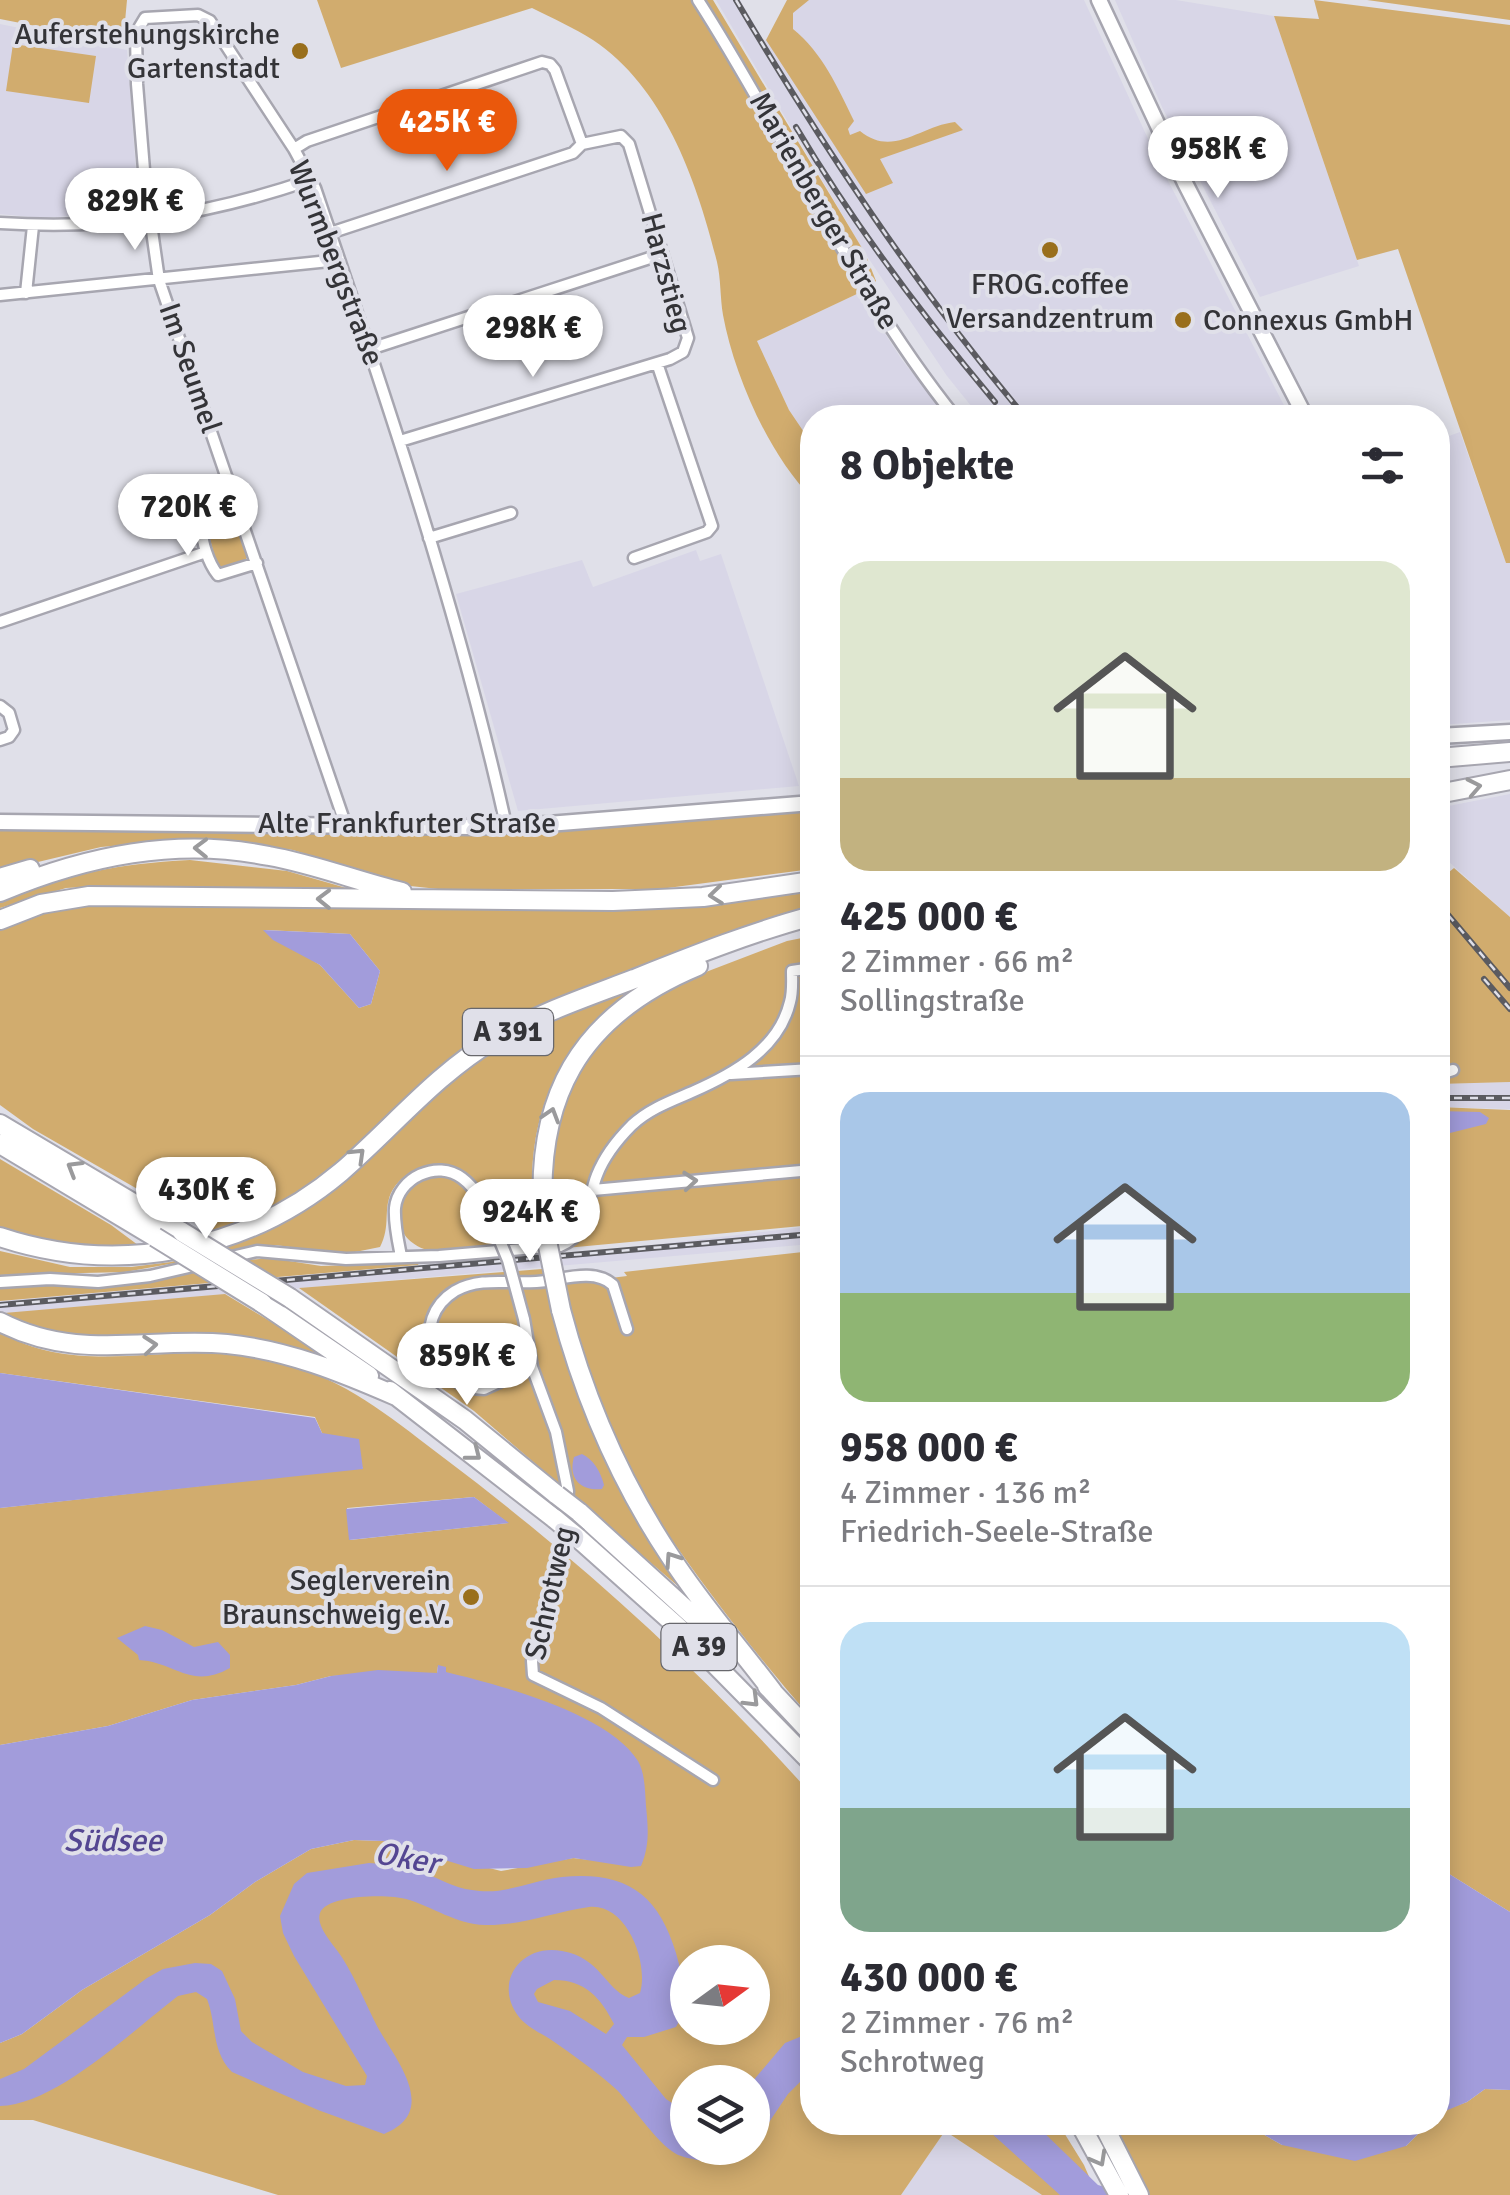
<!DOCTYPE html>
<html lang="de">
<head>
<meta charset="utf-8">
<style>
  body { margin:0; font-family:Signika,sans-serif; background:#f2f2f3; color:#2b2b33; height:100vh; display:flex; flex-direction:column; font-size:38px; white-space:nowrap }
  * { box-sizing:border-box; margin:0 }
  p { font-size:32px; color:#7c7c81 }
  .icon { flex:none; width:55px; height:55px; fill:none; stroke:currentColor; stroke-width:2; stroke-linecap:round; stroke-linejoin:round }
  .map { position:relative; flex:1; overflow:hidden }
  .panel { position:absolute; left:800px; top:405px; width:650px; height:1730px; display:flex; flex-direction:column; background:#fff; border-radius:40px; box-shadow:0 5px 25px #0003 }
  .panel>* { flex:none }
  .needle { width:65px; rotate:75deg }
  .tools { position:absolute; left:670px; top:1945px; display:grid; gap:20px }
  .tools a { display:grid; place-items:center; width:100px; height:100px; border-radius:50%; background:#fff; box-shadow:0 5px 25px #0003; font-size:50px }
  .price { position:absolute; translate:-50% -85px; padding:0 22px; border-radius:35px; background:#fff; color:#222; font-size:32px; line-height:65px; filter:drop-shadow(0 2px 5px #0008) }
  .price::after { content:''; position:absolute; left:50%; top:60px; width:30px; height:22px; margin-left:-15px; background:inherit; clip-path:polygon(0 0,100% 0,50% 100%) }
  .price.current { background:#ea580c; color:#fff }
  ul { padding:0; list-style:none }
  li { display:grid; align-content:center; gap:20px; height:530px; padding:0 40px }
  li+li { border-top:2px solid #e1e1e2 }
  li span { display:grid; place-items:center; height:310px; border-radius:30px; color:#555 }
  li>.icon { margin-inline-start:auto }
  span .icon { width:180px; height:180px; fill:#fffc; stroke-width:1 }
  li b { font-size:42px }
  h2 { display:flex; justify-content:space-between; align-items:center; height:120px; padding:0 40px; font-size:42px }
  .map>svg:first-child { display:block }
</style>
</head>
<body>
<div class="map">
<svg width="1510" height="2195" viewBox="0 0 1510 2195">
  <rect width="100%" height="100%" fill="#e0e0e9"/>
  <path fill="#d8d6e7" d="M 716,0 L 740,0 L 764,41 L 781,28 L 796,0 L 1084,0 L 1161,167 L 1290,417 L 980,417 L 947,376 L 865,253 Z
    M 1115,0 L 1176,0 L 1274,16 L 1359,266 L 1260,297 L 1162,107 Z
    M 0,24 L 127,50 L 139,211 L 42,218 L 0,214 Z
    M 859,293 L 902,360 L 949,417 L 812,418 L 812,444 L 789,410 L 757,341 Z
    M 1460,432 L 1506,563 L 1510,563 L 1510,720 L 1440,725 L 1438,724 L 1438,440 Z
    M 696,550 L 700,561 L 721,554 L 799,786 L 518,811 L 456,594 L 582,560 L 593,587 Z
    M 1510,794 L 1510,917 L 1438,852 L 1438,808 Z
    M 1510,1082 L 1510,1109 L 1438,1107 L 1438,1084 Z
    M 812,1226 L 812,1244 L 0,1314 L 0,1301 L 627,1248 Z
    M 945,2131 L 1042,2195 L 901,2195 Z"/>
  <path fill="#d1ac6e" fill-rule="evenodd" d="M 0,0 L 127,0 L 123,43 L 0,19 Z
    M 317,0 L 713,0 L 865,253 L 876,281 L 859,293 L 757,341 L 789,410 L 812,444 L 812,498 C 769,455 734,375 723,315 C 720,297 721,279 717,262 C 697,182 665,88 593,40 C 574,28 552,18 532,8 L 341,68 Z
    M 787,0 L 809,0 L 793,13 L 793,29 C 822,52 838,88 854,121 L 848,129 L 850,135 L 860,131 C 893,158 920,126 955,122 L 963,130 L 880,159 L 893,183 L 866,194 L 766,40 Z
    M 1314,0 L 1510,25 L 1510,563 L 1506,563 L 1398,249 L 1357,260 L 1274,16 L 1319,19 Z
    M 1367,0 L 1510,0 L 1510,20 Z
    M 13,44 L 96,56 L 89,103 L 6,91 Z
    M 231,521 L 240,525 L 250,553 L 244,562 L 222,568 L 216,562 L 208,531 Z
    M 812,809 L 812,869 L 660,889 L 438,889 L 401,885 L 293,850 L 203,838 L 101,847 L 0,871 L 0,830 L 325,830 Z
    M 190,860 L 287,871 L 357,891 L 101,886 L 66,888 L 0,908 L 0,900 C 71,874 114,864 190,860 Z
    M 1454,868 L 1510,917 L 1510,1082 L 1438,1084 L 1438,881 Z
    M 812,892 L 812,904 L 695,946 L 504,1025 L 435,1072 L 336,1163 L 295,1194 L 254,1217 L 214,1233 L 33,1129 L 0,1105 L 0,929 C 27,914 55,908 86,903 L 596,910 L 704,906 ZM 265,930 L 350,934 L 380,971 L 371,1004 L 359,1008 L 320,965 Z
    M 812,936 L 812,1225 L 555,1249 L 547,1199 L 548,1142 L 579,1063 L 639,1005 L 685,980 L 787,941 Z
    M 639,985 C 545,1052 521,1132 536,1244 L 511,1247 C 495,1212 470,1151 420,1168 C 408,1172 396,1182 391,1193 C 383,1211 391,1226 380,1247 L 345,1254 L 275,1245 L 125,1272 L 0,1275 L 0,1251 L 70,1267 L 131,1267 L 171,1262 L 230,1245 L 251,1236 L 471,1062 L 550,1019 Z
    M 1438,1107 L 1510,1110 L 1510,1912 L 1438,1867 Z
    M 0,1159 L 111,1225 L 142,1248 L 83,1249 L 0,1232 Z
    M 431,1174 C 475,1176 482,1214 494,1249 C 474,1250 442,1257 424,1249 C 384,1233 395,1187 431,1174 Z
    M 812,1251 L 812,1719 C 750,1648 692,1572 640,1493 C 631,1478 625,1460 618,1444 C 595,1391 578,1339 562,1284 L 627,1276 L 624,1272 Z
    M 270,1258 L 321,1266 L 419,1263 L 418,1265 L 0,1301 L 0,1288 L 19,1284 L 144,1281 L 239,1261 Z
    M 542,1269 L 554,1319 L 583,1402 L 686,1593 L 474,1411 L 299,1288 Z
    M 225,1294 L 343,1365 L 290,1350 L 52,1337 L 4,1313 Z
    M 0,1332 C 63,1369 131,1353 200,1353 C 232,1353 265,1359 297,1368 C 352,1384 399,1424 444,1458 C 577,1558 702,1671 812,1795 L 812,2122 L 1058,2123 L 1084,2165 L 1097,2195 L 1042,2195 L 945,2131 L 901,2195 L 278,2195 L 33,2120 L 0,2120 L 0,2043 L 22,2034 L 82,1990 L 210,1915 L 255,1882 L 311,1849 L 354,1840 L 383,1841 L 501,1871 L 573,1858 L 591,1860 L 438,1666 L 437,1673 L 331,1676 L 296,1685 L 192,1700 L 108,1726 L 0,1745 L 0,1508 L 363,1468 L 322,1433 L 315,1417 L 0,1373 ZM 474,1497 L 508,1523 L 350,1540 L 347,1508 ZM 688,1962 L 752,1962 L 752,2028 L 688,2028 ZM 688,2082 L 752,2082 L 752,2148 L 688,2148 Z
    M 1485,2089 L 1510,2090 L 1510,2195 L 1149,2195 L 1114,2123 L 1243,2123 L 1282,2145 L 1406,2146 L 1429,2123 L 1438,2122 L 1439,2112 L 1467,2102 Z"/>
  <path fill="#a29cdb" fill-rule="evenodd" d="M 263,930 L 350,934 L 380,971 L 371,1004 L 359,1008 L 320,965 L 273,940 Z
    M 1438,1111 L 1480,1112 L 1489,1118 L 1486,1124 L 1438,1136 Z
    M 0,1373 L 315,1418 L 322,1433 L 359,1439 L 363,1469 L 0,1508 Z
    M 582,1454 C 593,1459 601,1472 604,1485 L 602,1489 C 580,1491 568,1478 574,1457 Z
    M 474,1497 L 509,1523 L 349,1540 L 346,1509 Z
    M 145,1626 L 162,1630 L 194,1647 L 218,1642 L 230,1655 L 230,1668 C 191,1690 175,1662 139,1660 L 138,1655 L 117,1638 Z
    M 438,1665 L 446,1667 L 446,1672 C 499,1685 608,1713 638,1761 C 645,1773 645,1791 646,1806 C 648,1827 650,1845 641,1866 L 631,1867 L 574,1858 L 527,1868 L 474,1869 L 383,1841 L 354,1840 L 311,1849 L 255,1882 L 210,1915 L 82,1990 L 22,2034 L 0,2043 L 0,1745 L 108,1726 L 192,1700 L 296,1685 L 331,1676 L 378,1670 L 437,1673 Z
    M 369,1863 C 387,1864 404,1865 422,1872 C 438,1878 454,1888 472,1890 C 505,1896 531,1880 562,1877 C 625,1871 658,1893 676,1953 C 683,1979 691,2003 676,2027 L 644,2037 L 627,2037 L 622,2045 L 666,2099 L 687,2113 L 688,2148 L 752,2148 C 735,2166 703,2163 681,2156 C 661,2150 633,2106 617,2090 C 596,2071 573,2055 550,2039 C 540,2033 526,2026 519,2017 C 492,1982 522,1943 562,1951 C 601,1958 604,1988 629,1998 L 640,1993 C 649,1963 627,1903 589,1907 C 553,1912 522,1926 485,1925 C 456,1924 433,1907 406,1899 C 390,1894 327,1894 320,1913 C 315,1927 336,1947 343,1959 C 356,1980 366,2004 377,2026 C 395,2059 441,2111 384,2134 L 318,2110 L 232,2072 C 211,2051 217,2025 207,1999 L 196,1992 L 178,1996 C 133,2030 56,2105 0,2106 L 0,2079 L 24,2069 L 147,1978 L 163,1969 L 195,1963 L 211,1964 L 222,1971 L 235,1999 L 241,2031 L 252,2042 L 303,2072 L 346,2086 L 365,2085 L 367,2076 L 294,1956 L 283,1933 L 280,1916 L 294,1884 L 307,1873 ZM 554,1980 C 585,1980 601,1998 614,2024 L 606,2034 L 570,2011 L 538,2002 L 534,1994 L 537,1989 Z
    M 1438,1867 L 1510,1912 L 1510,2090 L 1485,2089 L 1467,2102 L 1438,2114 Z
    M 812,2032 L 812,2070 L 788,2094 L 753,2146 L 752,2082 L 785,2043 Z
    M 980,2123 L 1034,2123 L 1098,2185 L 1132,2195 L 1060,2195 Z
    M 1243,2123 L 1429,2123 L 1406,2146 L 1355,2161 L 1282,2145 Z"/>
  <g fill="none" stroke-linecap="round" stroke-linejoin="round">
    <g stroke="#a7a6b0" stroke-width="15">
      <path id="street" d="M 698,0 C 787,138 852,289 956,418
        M 294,149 L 307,141 L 542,62 L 550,64 L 555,70 L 582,144
        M 0,223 C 112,230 204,216 310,180
        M 330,233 L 573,153 L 582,144 L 621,136 L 629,144 L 688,338 L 683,352 L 670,359 L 400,441
        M 26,293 L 33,226
        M 0,295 L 339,260
        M 370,349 L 662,254
        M 240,513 L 203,526 C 200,540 209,564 218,575 L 257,563
        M 429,538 L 511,513
        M 634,558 L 707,532 L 712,526 L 657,363
        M 0,622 L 206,552
        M 0,706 L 9,713 L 14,730 L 9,737 L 0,740
        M 346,826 L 159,280 L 145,182 L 137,84 L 136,33 L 145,18 L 198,15 L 210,21 L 294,149 L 315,188 C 386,398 458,609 506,825
        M 731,1074 L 812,1069
        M 1438,1075 L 1453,1070
        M 593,1190 L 812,1170
        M 401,1256 C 398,1241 394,1224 395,1208 C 398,1178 437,1159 462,1178 C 477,1189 486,1208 493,1224
        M 0,1282 L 50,1279 L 98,1282 L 150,1276 L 257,1251 L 346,1259 L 439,1256 L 560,1246 C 591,1234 586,1202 597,1175 C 604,1157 618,1139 632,1125 C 649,1109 671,1101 692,1092 C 733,1074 779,1049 790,1002 C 793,992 792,981 792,971 L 812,968
        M 524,1319 L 532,1367 L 556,1432 L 568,1491 L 563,1549 L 532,1661 L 533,1675 L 601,1708 L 713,1780
        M 532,1367 L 484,1389 C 432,1388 408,1320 455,1291 C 483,1275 516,1286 546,1281 C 567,1278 596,1269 613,1285 L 627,1329"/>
    </g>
    <g stroke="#a7a6b0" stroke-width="19">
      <path id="secondary" d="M 1099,0 L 1185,183 L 1306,418
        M 1438,736 L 1510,732
        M 0,822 L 473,827 L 548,824 L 812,803"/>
    </g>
    <g stroke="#a7a6b0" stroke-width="22">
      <path id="highway" d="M 1438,758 L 1510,752
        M 1438,794 L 1510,780
        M 0,878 L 30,869
        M 0,892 C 86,856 176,837 269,856 C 314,864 357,881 402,892
        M 0,920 L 41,904 L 89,896 L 613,901 L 703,897 L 812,881
        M 0,1124 L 182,1232
        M 0,1144 L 155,1237
        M 544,1226 C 533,1099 578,1016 698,966
        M 0,1237 C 117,1276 246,1252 341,1172 C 393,1127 436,1074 495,1039 C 539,1013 587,997 634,979 C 692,956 752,932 812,916
        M 290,1298 L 465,1420 L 557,1495
        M 262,1303 L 369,1376
        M 561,1310 C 584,1397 620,1481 670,1556 C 701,1604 739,1647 773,1692
        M 0,1322 C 78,1362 145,1337 227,1344 C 287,1350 341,1372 396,1396
        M 390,1391 L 555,1519
        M 579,1512 L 723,1643
        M 578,1538 L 680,1629 L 812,1763
        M 767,1686 L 812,1734
        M 1079,2122 L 1119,2195
        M 1102,2122 L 1139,2195"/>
    </g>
    <use href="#street" stroke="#fff" stroke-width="10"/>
    <use href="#secondary" stroke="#fff" stroke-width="14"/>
    <use href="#highway" stroke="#fff" stroke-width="18"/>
    <g stroke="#5b5b60" stroke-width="6">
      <path id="rail" d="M 736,0 C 823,147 916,287 1026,418
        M 796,127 C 854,225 922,315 995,402
        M 1438,903 L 1510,988
        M 1484,979 L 1510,1009
        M 1438,1098 L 1510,1098
        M 0,1305 L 812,1234"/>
    </g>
    <use href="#rail" stroke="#e0e0e9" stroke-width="2.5" stroke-dasharray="8" stroke-linecap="butt"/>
    <g stroke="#a7a6b0" stroke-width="15" stroke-linecap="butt">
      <path id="street-bridge" d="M 493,1224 L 508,1260 L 524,1319"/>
    </g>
    <g stroke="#a7a6b0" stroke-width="22" stroke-linecap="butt">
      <path id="highway-bridge" d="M 544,1226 L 561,1310
        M 182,1232 L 290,1298
        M 155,1237 L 262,1303
        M 557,1495 L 579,1512
        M 555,1519 L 578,1538"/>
    </g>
    <use href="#street-bridge" stroke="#fff" stroke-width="10"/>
    <use href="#highway-bridge" stroke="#fff" stroke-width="18"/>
  </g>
  <defs><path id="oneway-chevron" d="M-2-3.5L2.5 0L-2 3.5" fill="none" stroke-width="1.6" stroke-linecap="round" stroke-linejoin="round" transform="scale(2.5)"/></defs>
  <g stroke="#9a9a9c">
    <use href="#oneway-chevron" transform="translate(1474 787) rotate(-11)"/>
    <use href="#oneway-chevron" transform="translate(201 848) rotate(-179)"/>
    <use href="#oneway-chevron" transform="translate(716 895) rotate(174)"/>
    <use href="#oneway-chevron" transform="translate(324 899) rotate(-179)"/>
    <use href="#oneway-chevron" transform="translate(551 1115) rotate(-73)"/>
    <use href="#oneway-chevron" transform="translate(358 1155) rotate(-44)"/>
    <use href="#oneway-chevron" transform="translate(74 1168) rotate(-149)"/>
    <use href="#oneway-chevron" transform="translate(690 1181) rotate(-5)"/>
    <use href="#oneway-chevron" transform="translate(150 1345) rotate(-5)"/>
    <use href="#oneway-chevron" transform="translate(474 1454) rotate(38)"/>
    <use href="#oneway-chevron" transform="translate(672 1559) rotate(-124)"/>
    <use href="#oneway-chevron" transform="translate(752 1700) rotate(45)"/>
    <use href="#oneway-chevron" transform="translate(1099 2159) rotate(61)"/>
  </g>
  <g fill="#996f1c" stroke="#e0e0e9" stroke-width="4">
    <circle cx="300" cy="51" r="10"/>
    <circle cx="1050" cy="250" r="10"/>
    <circle cx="1183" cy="320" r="10"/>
    <circle cx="471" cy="1597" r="10"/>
  </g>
  <g text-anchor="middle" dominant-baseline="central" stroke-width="8" stroke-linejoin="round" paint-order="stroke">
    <g fill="#e0e0e9" stroke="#68686d" stroke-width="2.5">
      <rect x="463" y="1009" width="90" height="46" rx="8"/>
      <rect x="661.5" y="1624" width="75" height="46" rx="8"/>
    </g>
    <g font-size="28" font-weight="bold" fill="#343438">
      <text x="508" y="1032">A 391</text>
      <text x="699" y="1647">A 39</text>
    </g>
    <g font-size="30" fill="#343438" stroke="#e0e0e9" text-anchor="end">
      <text x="280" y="34">Auferstehungskirche<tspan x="280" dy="34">Gartenstadt</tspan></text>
      <text x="1050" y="284" text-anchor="middle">FROG.coffee<tspan x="1050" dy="34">Versandzentrum</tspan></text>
      <text x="1203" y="320" text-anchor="start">Connexus GmbH</text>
      <text x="451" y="1580">Seglerverein<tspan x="451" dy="34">Braunschweig e.V.</tspan></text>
    </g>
    <g font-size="30" fill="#343438" stroke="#e0e0e9">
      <text transform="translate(824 211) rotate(60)">Marienberger Straße</text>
      <text transform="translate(336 263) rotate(69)">Wurmbergstraße</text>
      <text transform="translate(666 273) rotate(75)">Harzstieg</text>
      <text transform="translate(190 368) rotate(71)">Im Seumel</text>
      <text x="407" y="823">Alte Frankfurter Straße</text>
      <text transform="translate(550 1593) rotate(-77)">Schrotweg</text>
    </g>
    <g font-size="32" font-style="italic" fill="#544692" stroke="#e0e0e9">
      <text x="113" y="1840">Südsee</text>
      <text transform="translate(407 1858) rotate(10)">Oker</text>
    </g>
  </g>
</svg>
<div class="tools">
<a><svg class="needle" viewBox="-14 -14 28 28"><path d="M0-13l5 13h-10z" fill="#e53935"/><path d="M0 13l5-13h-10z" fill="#7c7c81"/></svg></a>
<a><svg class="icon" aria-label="layers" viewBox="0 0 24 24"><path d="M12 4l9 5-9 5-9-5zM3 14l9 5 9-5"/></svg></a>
</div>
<b class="price current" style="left:447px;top:174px">425K €</b>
<b class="price" style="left:1218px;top:201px">958K €</b>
<b class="price" style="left:135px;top:253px">829K €</b>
<b class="price" style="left:533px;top:380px">298K €</b>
<b class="price" style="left:188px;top:559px">720K €</b>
<b class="price" style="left:206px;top:1242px">430K €</b>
<b class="price" style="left:530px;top:1264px">924K €</b>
<b class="price" style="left:467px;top:1408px">859K €</b>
<section class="panel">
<h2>8 Objekte<svg class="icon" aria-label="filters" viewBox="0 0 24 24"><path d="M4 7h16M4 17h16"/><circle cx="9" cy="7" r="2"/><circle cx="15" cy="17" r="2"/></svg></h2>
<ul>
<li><span style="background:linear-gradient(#dfe7d0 70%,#c2b280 0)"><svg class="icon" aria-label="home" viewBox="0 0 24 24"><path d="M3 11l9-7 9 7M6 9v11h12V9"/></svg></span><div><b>425 000 €</b><p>2 Zimmer · 66 m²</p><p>Sollingstraße</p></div></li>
<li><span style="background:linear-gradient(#a9c7e8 65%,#8fb573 0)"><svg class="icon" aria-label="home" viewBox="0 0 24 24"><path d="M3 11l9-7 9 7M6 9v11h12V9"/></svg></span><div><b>958 000 €</b><p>4 Zimmer · 136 m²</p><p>Friedrich-Seele-Straße</p></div></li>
<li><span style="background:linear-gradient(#bfe0f5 60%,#7fa58c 0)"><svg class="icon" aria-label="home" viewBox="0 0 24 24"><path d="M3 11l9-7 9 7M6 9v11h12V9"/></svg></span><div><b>430 000 €</b><p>2 Zimmer · 76 m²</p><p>Schrotweg</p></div></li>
</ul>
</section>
</div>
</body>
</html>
